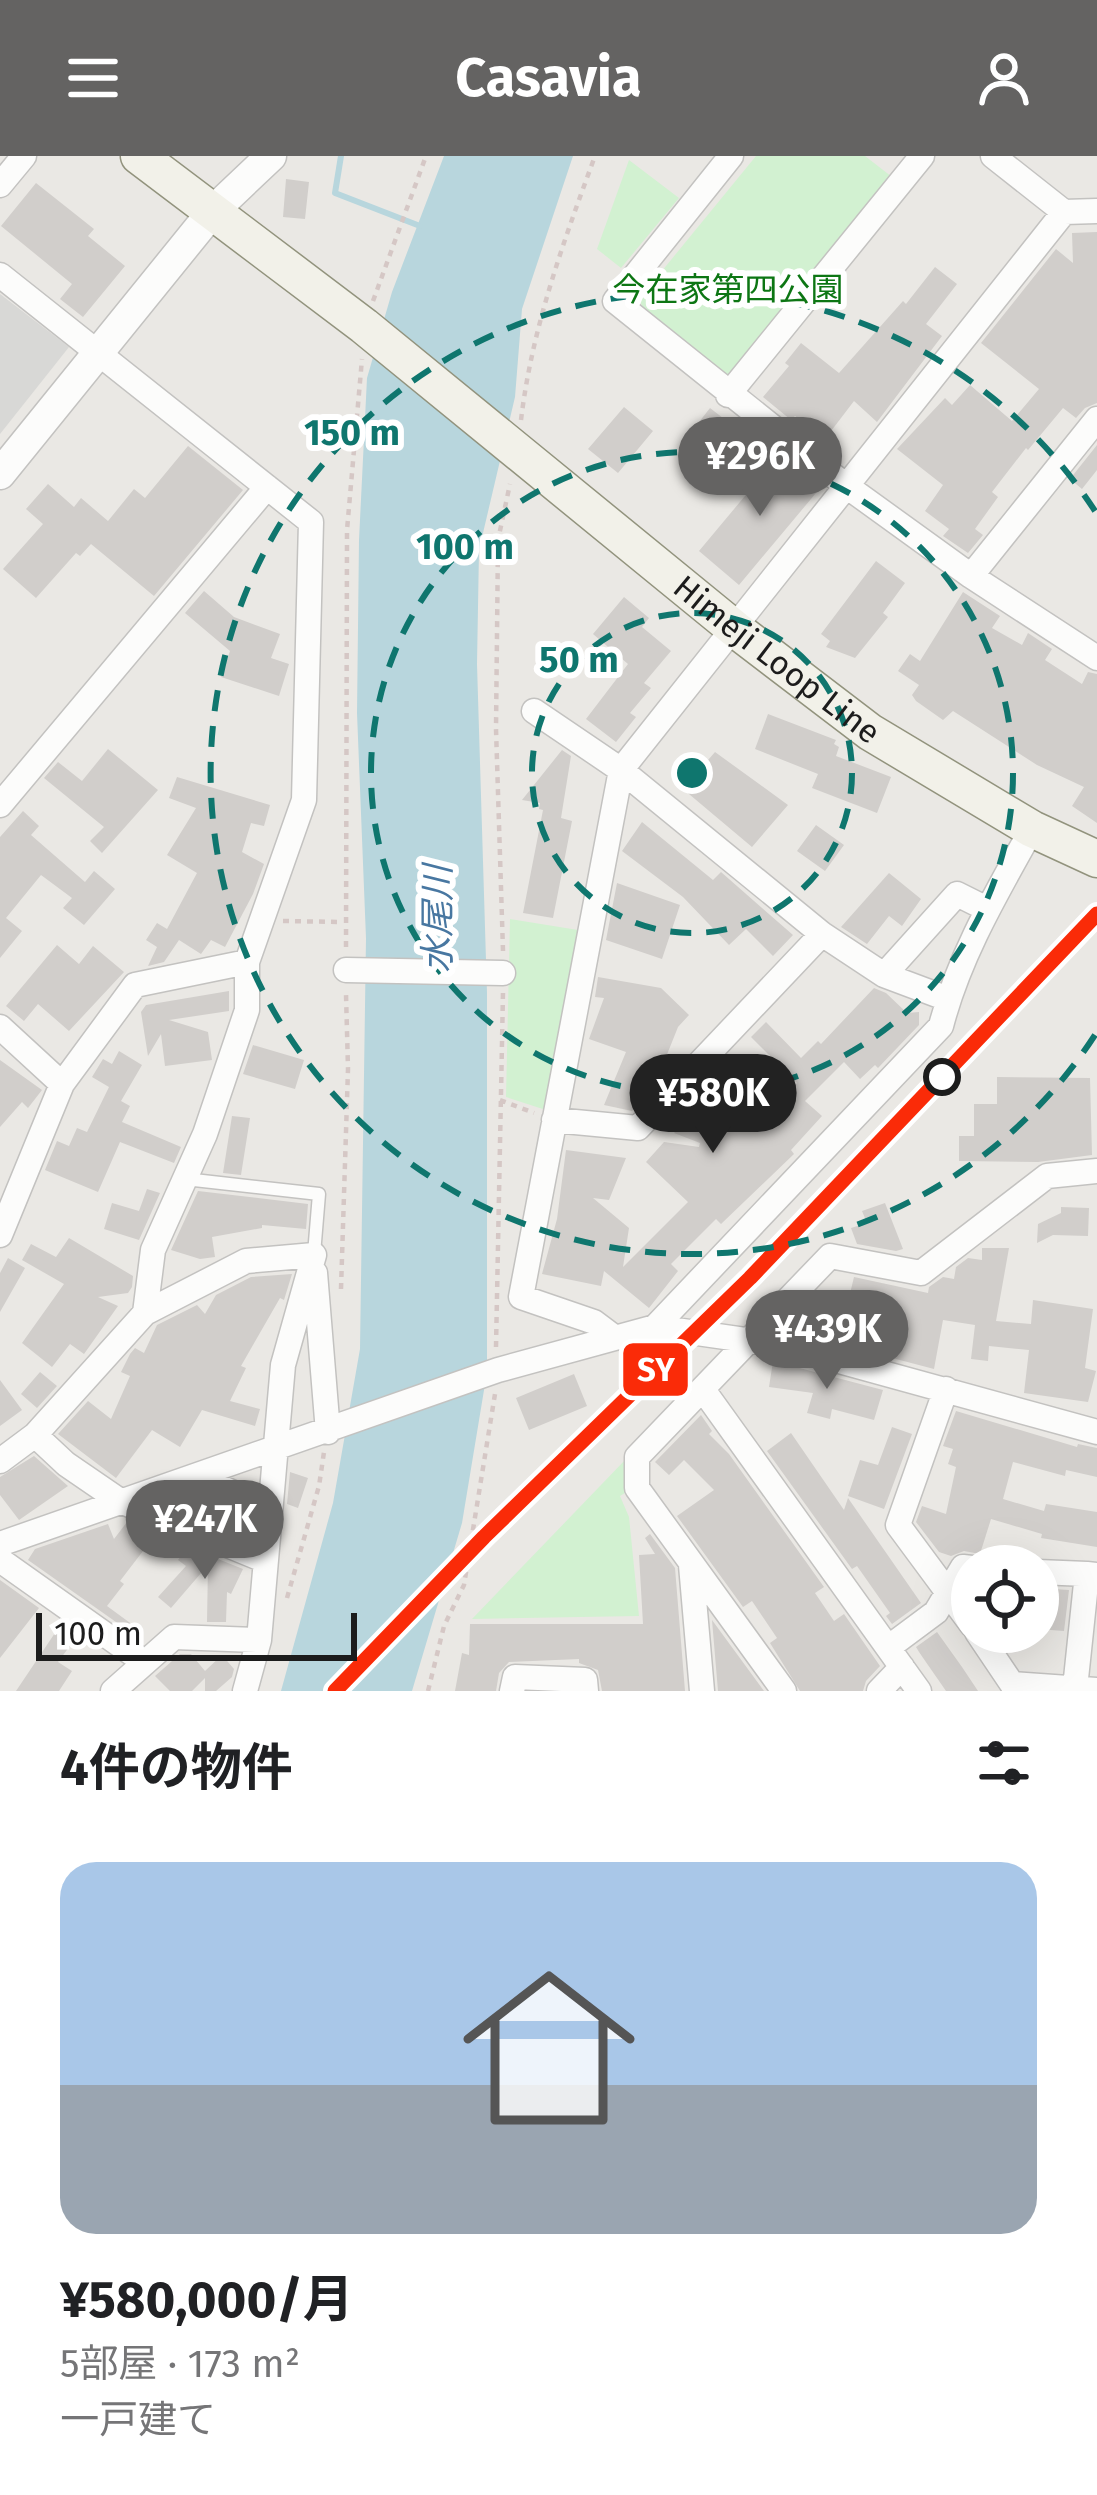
<!DOCTYPE html>
<html lang="ja">
<head>
<meta charset="utf-8">
<style>
  body { margin:0; font-family:"Fira Sans","Noto Sans JP",sans-serif; background:#f2f2f2; color:#202124; height:100vh; display:flex; flex-direction:column; font-size:45px; white-space:nowrap }
  * { box-sizing:border-box; margin:0 }
  p { font-size:39px; color:#757577 }
  .icon { flex:none; width:66px; height:66px; fill:none; stroke:currentColor; stroke-width:2; stroke-linecap:round; stroke-linejoin:round }
  .map { position:relative; height:1535px; overflow:hidden }
  .drawer { display:flex; flex-direction:column; background:#fff; flex:1 }
  .drawer>* { flex:none }
  .buttons { position:absolute; left:951px; top:1389px; display:grid; gap:24px }
  .buttons a { display:grid; place-items:center; width:108px; height:108px; border-radius:50%; background:#fff; box-shadow:0 12px 48px #0002; font-size:60px }
  .scale { position:absolute; left:36px; bottom:30px; width:321px; box-sizing:border-box; padding-left:12px; border:6px solid #1c1c1c; border-top:0; font-size:33px; line-height:42px; white-space:nowrap; color:#1c1c1c; -webkit-text-stroke:9px #fff; paint-order:stroke }
  .price { position:absolute; translate:-50% -102px; padding:0 27px; border-radius:42px; background:#646362; color:#fff; font-size:39px; line-height:78px; filter:drop-shadow(0 3px 6px #0008) }
  .price::after { content:''; position:absolute; left:50%; top:72px; width:36px; height:27px; margin-left:-18px; background:inherit; clip-path:polygon(0 0,100% 0,50% 100%) }
  .price.current { background:#222; color:#fff }
  ul { padding:0; list-style:none }
  li { display:grid; align-content:center; gap:24px; height:636px; padding:0 60px }
  li+li { border-top:3px solid #e0e0e0 }
  li span { display:grid; place-items:center; height:372px; border-radius:36px; color:#555 }
  li>.icon { margin-inline-start:auto }
  span .icon { width:216px; height:216px; fill:#fffc; stroke-width:1 }
  li b { font-size:51px }
  h2 { display:flex; justify-content:space-between; align-items:center; height:144px; padding:0 60px; font-size:51px }
  header { display:flex; justify-content:space-between; align-items:center; height:156px; padding:0 60px; background:#646362; color:#fff; font-size:54px; font-weight:700 }
  .map>svg:first-child { display:block }
</style>
</head>
<body>
<header><svg class="icon" aria-label="menu" viewBox="0 0 24 24"><path d="M4 6h16M4 12h16M4 18h16"/></svg>Casavia<svg class="icon" aria-label="person" viewBox="0 0 24 24"><circle cx="12" cy="8" r="4"/><path d="M4 21q1-7 8-7t8 7"/></svg></header>
<div class="map">
<svg width="1097" height="1535" viewBox="0 0 1097 1535">
  <rect width="100%" height="100%" fill="#eae8e4"/>
  <path fill="#d8d8d6" d="M 0,138 L 69,191 L 0,278 Z"/>
  <path fill="#d2f1d1" d="M 756,0 L 865,0 L 896,24 L 730,221 L 642,150 L 639,143 Z
    M 629,4 L 679,42 L 621,112 L 597,93 Z
    M 510,763 L 578,774 L 549,955 L 506,941 Z
    M 626,1303 L 630,1334 L 620,1340 L 629,1361 L 639,1460 L 472,1463 Z"/>
  <path fill="#b8d6dd" d="M 444,0 L 573,0 L 522,153 L 515,241 L 479,394 L 477,508 L 487,837 L 487,1216 L 462,1367 L 412,1535 L 281,1535 L 333,1347 L 360,1193 L 366,782 L 357,557 L 359,384 L 367,222 L 392,136 Z"/>
  <g fill="none" stroke-linecap="round" stroke-linejoin="round">
    <path stroke="#b8d6dd" stroke-width="6" d="M 341,0 L 335,37 L 420,70"/>
  </g>
  <path fill="#d1cecb" d="M 286,23 L 309,26 L 305,63 L 283,61 Z
    M 36,27 L 94,73 L 88,80 L 125,110 L 83,161 L 60,143 L 72,128 L 1,70 Z
    M 1097,76 L 1097,247 L 1085,252 L 1076,262 L 1063,252 L 1028,294 L 1026,292 L 992,336 L 998,341 L 975,373 L 983,379 L 968,397 L 943,380 L 949,373 L 925,355 L 943,329 L 897,293 L 945,242 L 952,249 L 970,229 L 1012,265 L 1039,233 L 981,187 L 1056,93 L 1073,107 L 1072,77 Z
    M 935,111 L 957,128 L 926,168 L 942,180 L 877,266 L 854,245 L 825,283 L 795,260 L 791,264 L 763,241 L 789,210 L 785,207 L 801,187 L 839,217 L 903,145 L 906,148 Z
    M 624,251 L 653,275 L 618,317 L 588,293 Z
    M 710,252 L 745,279 L 727,302 L 692,275 Z
    M 1097,289 L 1097,314 L 1082,333 L 1070,323 Z
    M 188,290 L 243,334 L 154,440 L 91,388 L 80,400 L 76,397 L 36,442 L 3,413 L 43,368 L 26,353 L 48,328 L 74,351 L 81,342 L 108,365 L 134,333 L 145,342 Z
    M 780,298 L 821,331 L 739,429 L 699,395 Z
    M 876,405 L 905,427 L 883,457 L 888,461 L 855,502 L 826,491 L 830,485 L 821,478 Z
    M 204,435 L 234,461 L 280,478 L 271,502 L 289,508 L 279,540 L 221,521 L 230,495 L 185,457 Z
    M 963,436 L 1000,460 L 992,472 L 1022,489 L 1028,477 L 1052,493 L 1045,504 L 1082,528 L 1088,516 L 1097,518 L 1097,667 L 1072,650 L 1084,631 L 1037,609 L 953,555 L 943,564 L 916,545 L 912,539 L 919,529 L 898,515 L 910,498 L 920,505 Z
    M 624,441 L 649,462 L 642,471 L 671,495 L 644,527 L 651,532 L 630,557 L 636,561 L 616,586 L 586,563 L 628,508 L 593,478 Z
    M 768,558 L 836,584 L 834,588 L 839,591 L 836,600 L 891,621 L 877,657 L 812,632 L 818,618 L 755,593 Z
    M 108,593 L 158,634 L 102,697 L 90,685 L 104,671 L 44,622 L 58,606 L 82,625 Z
    M 562,594 L 571,600 L 561,662 L 572,665 L 553,762 L 523,757 L 543,654 L 539,653 L 540,647 L 522,644 Z
    M 715,596 L 788,649 L 752,691 L 683,633 Z
    M 177,621 L 270,649 L 264,670 L 251,667 L 242,696 L 264,708 L 253,738 L 225,791 L 211,784 L 201,798 L 179,784 L 164,806 L 148,810 L 157,791 L 146,784 L 157,767 L 167,773 L 197,717 L 167,699 L 196,652 L 169,642 Z
    M 23,655 L 39,670 L 31,679 L 85,726 L 94,715 L 115,733 L 84,769 L 63,752 L 72,742 L 41,719 L 6,762 L 22,775 L 0,802 L 0,681 Z
    M 642,666 L 713,724 L 721,716 L 793,779 L 773,800 L 746,773 L 729,789 L 683,741 L 622,695 Z
    M 816,669 L 844,689 L 825,715 L 797,695 Z
    M 889,717 L 921,743 L 902,770 L 889,760 L 867,788 L 841,771 Z
    M 617,727 L 680,749 L 662,803 L 606,784 Z
    M 57,789 L 79,808 L 93,790 L 124,816 L 69,875 L 38,848 L 24,865 L 6,850 Z
    M 598,821 L 661,832 L 689,859 L 678,871 L 654,931 L 632,955 L 604,949 L 626,896 L 589,883 L 604,842 L 595,841 Z
    M 874,832 L 886,837 L 907,857 L 919,856 L 919,869 L 878,912 L 875,909 L 860,923 L 844,906 L 805,945 L 822,960 L 791,994 L 794,998 L 721,1068 L 716,1063 L 671,1108 L 678,1115 L 649,1152 L 604,1115 L 601,1130 L 542,1118 L 557,1063 L 566,994 L 626,1002 L 609,1044 L 593,1042 L 629,1072 L 623,1111 L 688,1046 L 646,1006 L 664,986 L 699,991 L 700,987 L 674,977 L 700,949 L 693,942 L 722,915 L 766,961 L 797,927 L 751,881 L 766,866 L 801,902 L 818,885 L 821,888 Z
    M 229,835 L 229,855 L 169,864 L 208,876 L 212,904 L 165,910 L 161,878 L 148,900 L 141,856 L 146,849 Z
    M 253,889 L 304,904 L 295,933 L 243,918 Z
    M 119,895 L 142,909 L 121,945 L 130,950 L 122,966 L 181,991 L 174,1007 L 120,986 L 98,1036 L 45,1014 L 57,985 L 69,990 L 77,972 L 87,976 L 109,931 L 92,921 L 103,903 L 112,908 Z
    M 0,904 L 42,934 L 28,952 L 22,946 L 0,971 Z
    M 997,921 L 1090,922 L 1092,999 L 1038,1006 L 959,1005 L 959,980 L 974,980 L 974,948 L 997,948 Z
    M 232,960 L 250,962 L 241,1019 L 223,1017 Z
    M 147,1033 L 160,1037 L 139,1084 L 104,1073 L 112,1047 L 139,1055 Z
    M 198,1035 L 308,1048 L 306,1073 L 262,1069 L 262,1072 L 212,1081 L 215,1101 L 200,1103 L 171,1094 Z
    M 885,1047 L 903,1093 L 896,1095 L 857,1088 L 851,1072 L 867,1067 L 862,1055 Z
    M 1061,1051 L 1089,1052 L 1088,1080 L 1053,1079 L 1037,1087 L 1038,1068 L 1061,1057 Z
    M 69,1082 L 133,1120 L 132,1131 L 128,1137 L 98,1141 L 118,1150 L 84,1198 L 70,1188 L 52,1211 L 22,1187 L 64,1128 L 22,1104 L 31,1088 L 56,1101 Z
    M 982,1092 L 1009,1092 L 996,1165 L 1031,1168 L 1033,1144 L 1093,1153 L 1085,1212 L 1096,1215 L 1088,1246 L 1024,1237 L 1029,1194 L 989,1190 L 988,1205 L 971,1203 L 975,1169 L 943,1164 L 934,1213 L 839,1188 L 843,1171 L 797,1158 L 813,1141 L 847,1150 L 854,1121 L 928,1137 L 929,1131 L 943,1121 L 954,1123 L 956,1111 L 968,1102 L 982,1104 Z
    M 8,1102 L 25,1112 L 0,1156 L 0,1117 Z
    M 292,1118 L 284,1144 L 280,1142 L 241,1210 L 246,1212 L 230,1245 L 260,1253 L 255,1270 L 202,1254 L 180,1291 L 152,1274 L 116,1322 L 58,1278 L 88,1245 L 111,1263 L 130,1220 L 121,1216 L 130,1198 L 135,1192 L 144,1197 L 157,1169 L 197,1149 L 205,1158 L 216,1139 L 251,1121 Z
    M 773,1205 L 883,1234 L 874,1264 L 832,1253 L 830,1263 L 807,1257 L 813,1237 L 769,1231 Z
    M 40,1216 L 57,1230 L 37,1252 L 21,1238 Z
    M 574,1218 L 587,1250 L 529,1274 L 516,1242 Z
    M 0,1224 L 22,1254 L 0,1270 Z
    M 956,1255 L 1077,1291 L 1078,1288 L 1097,1292 L 1097,1321 L 1066,1314 L 1065,1320 L 1013,1306 L 1003,1343 L 1044,1355 L 1046,1348 L 1097,1356 L 1097,1391 L 1041,1382 L 1042,1378 L 991,1363 L 980,1398 L 964,1395 L 951,1400 L 939,1396 L 916,1366 L 922,1350 L 946,1358 L 956,1311 L 948,1308 L 953,1293 L 943,1290 Z
    M 701,1259 L 712,1275 L 709,1278 L 729,1298 L 824,1431 L 815,1437 L 834,1465 L 844,1458 L 880,1510 L 866,1525 L 863,1535 L 800,1535 L 770,1487 L 777,1482 L 752,1445 L 743,1451 L 677,1360 L 714,1334 L 684,1304 L 669,1319 L 655,1306 Z
    M 892,1271 L 912,1278 L 884,1353 L 848,1340 L 860,1304 L 878,1309 Z
    M 791,1277 L 844,1354 L 848,1342 L 921,1447 L 892,1468 L 886,1460 L 890,1457 L 857,1410 L 852,1413 L 767,1295 Z
    M 34,1300 L 68,1330 L 19,1364 L 0,1339 L 0,1321 Z
    M 290,1316 L 308,1322 L 298,1352 L 287,1348 Z
    M 195,1337 L 235,1356 L 229,1372 L 168,1347 Z
    M 127,1366 L 156,1378 L 120,1425 L 124,1428 L 107,1450 L 137,1472 L 133,1478 L 28,1404 L 35,1393 L 108,1368 L 114,1383 Z
    M 650,1378 L 675,1412 L 685,1535 L 602,1535 L 598,1514 L 579,1507 L 579,1503 L 509,1506 L 499,1517 L 496,1535 L 455,1535 L 462,1497 L 469,1499 L 470,1468 L 643,1468 L 639,1399 L 655,1398 L 645,1382 Z
    M 188,1391 L 243,1413 L 231,1438 L 227,1436 L 226,1466 L 207,1466 L 208,1409 L 171,1452 L 158,1441 L 186,1410 L 178,1404 Z
    M 0,1424 L 39,1452 L 0,1502 Z
    M 1038,1432 L 1069,1434 L 1064,1475 L 1038,1473 Z
    M 712,1464 L 764,1535 L 718,1535 Z
    M 61,1468 L 78,1479 L 58,1506 L 72,1515 L 59,1535 L 16,1535 Z
    M 937,1476 L 962,1511 L 978,1535 L 946,1535 L 919,1496 L 916,1491 Z
    M 180,1498 L 191,1498 L 205,1515 L 222,1499 L 234,1513 L 232,1521 L 216,1535 L 205,1535 L 205,1522 L 192,1535 L 170,1535 L 155,1520 Z"/>
  <g fill="none" stroke-linecap="round" stroke-linejoin="round">
    <g stroke="#c3c2c0" stroke-width="15">
      <path id="service" d="M 185,1023 L 319,1038 L 314,1098"/>
    </g>
    <g stroke="#c3c2c0" stroke-width="27">
      <path id="minor" d="M 731,0 L 615,145 L 845,329 L 971,420 L 1097,502
        M 993,0 L 1064,56 L 1097,55
        M 0,29 L 24,0
        M 0,119 L 311,366 L 304,644 L 247,806 L 247,854 L 205,978 L 153,1094 L 145,1157
        M 728,239 L 922,0
        M 971,420 L 1097,263
        M 534,555 L 621,614 L 822,778 L 884,819 L 948,843
        M 0,649 L 267,331
        M 346,814 L 503,817
        M 884,819 L 957,738 L 987,753
        M 0,871 L 62,928
        M 554,964 L 638,972 L 822,778
        M 0,1079 L 62,928 L 135,829 L 247,806
        M 315,1117 L 328,1276
        M 655,1171 L 781,1189 L 1097,1276
        M 614,1181 L 594,1166 L 521,1141 L 621,614 L 1064,56
        M 946,1233 L 898,1369 L 972,1469
        M 704,1235 L 919,1535
        M 35,1279 L 66,1308 L 120,1345 L 264,1404
        M 0,1305 L 35,1279 L 145,1157 L 246,1105 L 314,1099
        M 196,1320 L 267,1352
        M 0,1388 L 498,1214 L 655,1171 L 941,870 C 959,800 997,736 1032,673
        M 0,1404 L 144,1506
        M 691,1409 L 702,1535
        M 1038,1416 L 1087,1418
        M 977,1476 L 1012,1528 L 1097,1534
        M 889,1491 L 936,1456 L 963,1411 L 972,1412
        M 1075,1532 L 1087,1418 L 1097,1419
        M 113,1535 L 174,1481 L 259,1484
        M 245,1535 L 259,1484 L 283,1209 L 314,1099
        M 512,1535 L 515,1521 L 585,1524 L 586,1535
        M 784,1535 L 637,1332 L 637,1301 L 830,1100 L 921,1117 L 1047,1020 L 1097,1015
        M 879,1535 L 902,1511"/>
    </g>
    <g stroke="#c3c2c0" stroke-width="33">
      <path id="tertiary" d="M 0,318 L 213,55 L 271,0"/>
    </g>
    <g stroke="#92937d" stroke-width="39">
      <g id="secondary">
        <path id="s1" d="M 139,0 L 364,170 L 735,473 L 870,576 L 1032,673 L 1097,703"/>
      </g>
    </g>
    <path stroke="#d5c7c5" stroke-width="4.5" stroke-dasharray="6 6" stroke-linecap="butt" d="M 373,145 L 426,0
      M 521,264 C 532,172 563,87 595,0
      M 283,765 L 343,766
      M 346,791 L 347,374 L 362,203
      M 503,795 L 496,573 L 498,384 L 510,328
      M 500,944 L 534,957
      M 341,1133 L 348,913 L 346,838
      M 496,1191 L 503,836
      M 287,1442 L 319,1330 L 324,1296
      M 428,1535 L 444,1470 L 464,1429 L 495,1238"/>
    <use href="#service" stroke="#fcfcfb" stroke-width="12"/>
    <use href="#minor" stroke="#fcfcfb" stroke-width="24"/>
    <use href="#tertiary" stroke="#fcfcfb" stroke-width="30"/>
    <use href="#secondary" stroke="#f2f1e9" stroke-width="36"/>
    <g stroke="#fff" stroke-width="24">
      <path id="rail-1" d="M 335,1535 L 484,1381 L 750,1122 L 1097,758"/>
    </g>
    <use href="#rail-1" stroke="#fa2b08" stroke-width="15"/>
  </g>
  <g fill="none" stroke="#0f766e" stroke-width="6" stroke-dasharray="21 15">
    <circle cx="692" cy="617" r="160"/>
    <circle cx="692" cy="617" r="321"/>
    <path d="M1095 879A481 481 0 1 1 1095 355"/>
  </g>
  <circle fill="#fff" stroke="#1c1c1c" stroke-width="6" cx="942" cy="921" r="16"/>
  <g text-anchor="middle" dominant-baseline="central" stroke-width="12" stroke-linejoin="round" paint-order="stroke">
    <g font-size="33" fill="#0d7614" stroke="#fff">
      <text x="728" y="134">今在家第四公園</text>
    </g>
    <g font-size="33" fill="#1c1c1c" stroke="#fff">
      <text stroke="none"><textPath href="#s1" startOffset="813">Himeji Loop Line</textPath></text>
    </g>
    <g font-size="36" font-style="italic" fill="#4877a1" stroke="#fff">
      <text transform="translate(438 763) rotate(-90)">水尾川</text>
    </g>
  </g>
  <circle cx="692" cy="617" r="18" fill="#0f766e" stroke="#fff" stroke-width="6"/>
  <g font-size="36" text-anchor="middle" font-weight="bold" fill="#0f766e" stroke="#fff" stroke-width="12" stroke-linejoin="round" paint-order="stroke">
    <text x="352" y="289">150 m</text>
    <text x="465" y="403">100 m</text>
    <text x="579" y="516">50 m</text>
  </g>
  <rect stroke="#fff" stroke-width="4.5" x="621" y="1185" width="69" height="57" rx="12" fill="#fa2b08"/>
  <g font-size="33" text-anchor="middle" font-weight="bold" fill="#fff">
    <text x="656" y="1225">SY</text>
  </g>
</svg>
<div class="buttons">
<a><svg class="icon" aria-label="locate" viewBox="0 0 24 24"><circle cx="12" cy="12" r="6"/><path d="M12 2v4M12 18v4M2 12h4M18 12h4"/></svg></a>
</div>
<div class="scale">100 m</div>
<b class="price" style="left:760px;top:363px">¥296K</b>
<b class="price current" style="left:713px;top:1000px">¥580K</b>
<b class="price" style="left:827px;top:1236px">¥439K</b>
<b class="price" style="left:205px;top:1426px">¥247K</b>
</div>
<section class="drawer">
<h2>4件の物件<svg class="icon" aria-label="filters" viewBox="0 0 24 24"><path d="M4 7h16M4 17h16"/><circle cx="9" cy="7" r="2"/><circle cx="15" cy="17" r="2"/></svg></h2>
<ul>
<li><span style="background:linear-gradient(#a9c7e8 60%,#9aa5b1 0)"><svg class="icon" aria-label="home" viewBox="0 0 24 24"><path d="M3 11l9-7 9 7M6 9v11h12V9"/></svg></span><div><b>¥580,000/月</b><p>5部屋 · 173 m²</p><p>一戸建て</p></div></li>
</ul>
</section>
</body>
</html>
